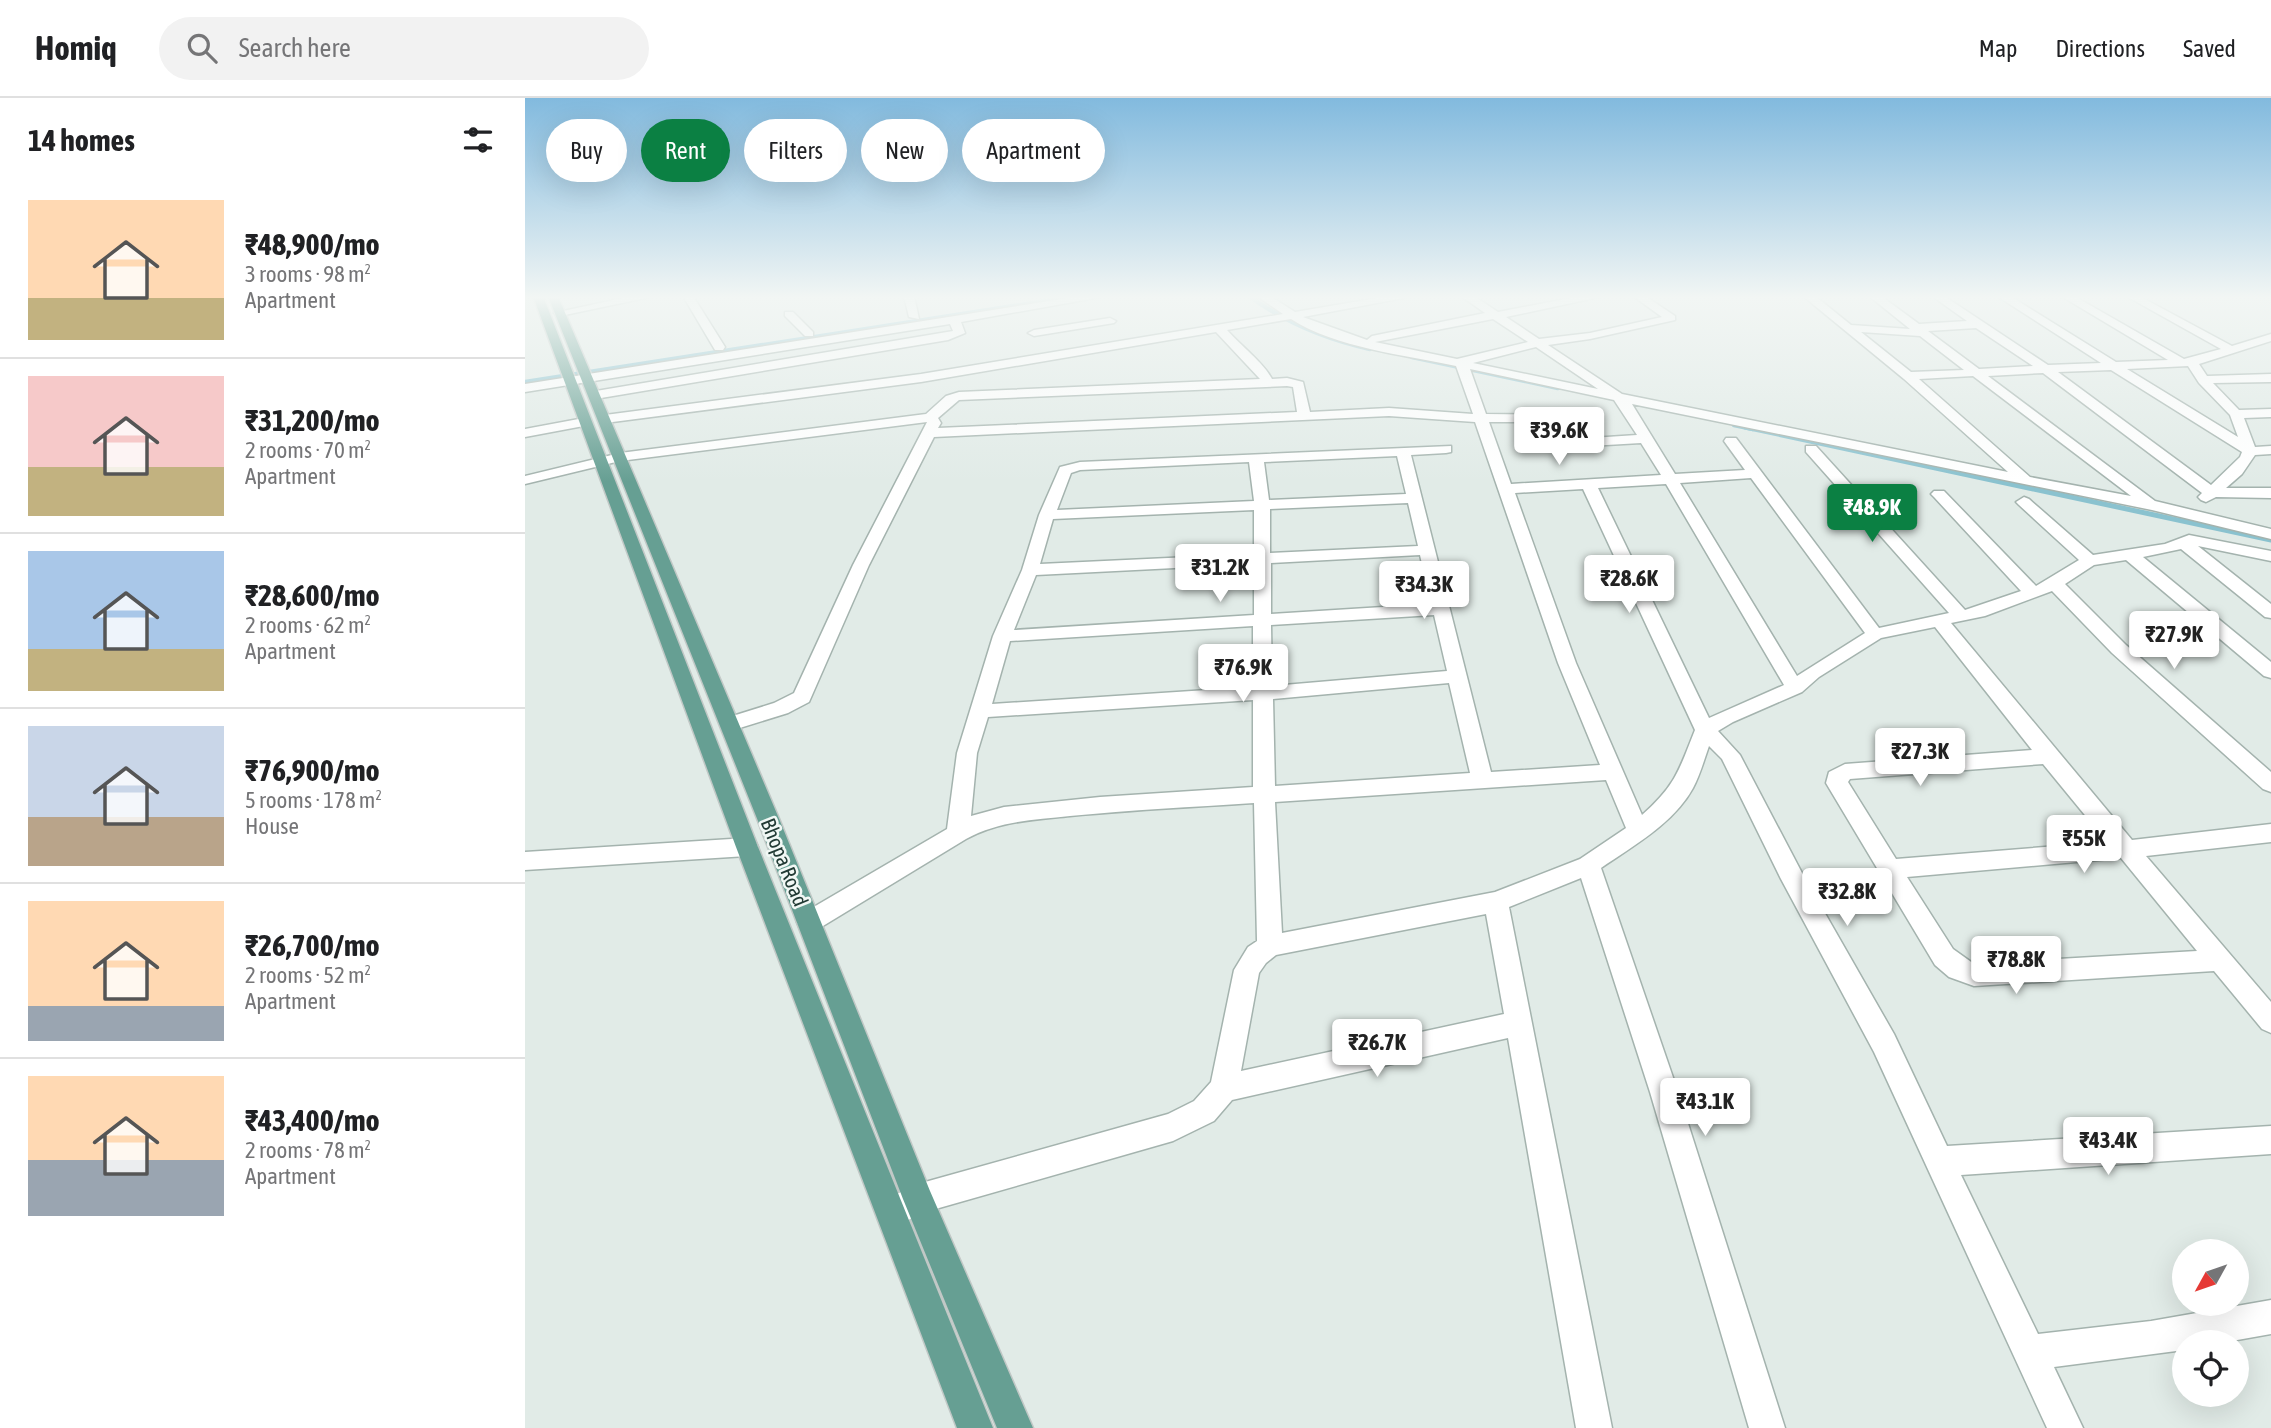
<!DOCTYPE html>
<html lang="en">
<head>
<meta charset="utf-8">
<style>
  body { margin:0; font-family:"Asap Condensed",sans-serif; background:#f2f2f2; color:#202124; height:100vh; display:flex; flex-direction:column; font-size:26px; white-space:nowrap }
  * { box-sizing:border-box; margin:0 }
  p { font-size:23px; color:#757577 }
  .icon { flex:none; width:38px; height:38px; fill:none; stroke:currentColor; stroke-width:2; stroke-linecap:round; stroke-linejoin:round }
  .map { position:relative; flex:1; overflow:hidden }
  .details { display:flex; flex-direction:column; background:#fff; width:525px }
  .details>* { flex:none }
  .hud { position:absolute; left:21px; top:21px; width:665px; height:63px; display:flex; gap:14px }
  .needle { width:46px; rotate:230deg }
  .tools { position:absolute; left:1647px; top:1141px; display:grid; gap:14px }
  .tools a { display:grid; place-items:center; width:77px; height:77px; border-radius:50%; background:#fff; box-shadow:0 7px 28px #0002; font-size:35px }
  .price { position:absolute; translate:-50% -60px; padding:0 16px; border-radius:7px; background:#fff; color:#222; font-size:23px; line-height:46px; filter:drop-shadow(0 2px 4px #0008) }
  .price::after { content:''; position:absolute; left:50%; top:42px; width:21px; height:16px; margin-left:-10px; background:inherit; clip-path:polygon(0 0,100% 0,50% 100%) }
  .price.selected { background:#0b8043; color:#fff }
  ul { padding:0; list-style:none }
  li { display:flex; align-items:center; gap:21px; height:175px; padding:0 28px }
  li+li { border-top:2px solid #e0e0e0 }
  li span { display:grid; place-items:center; flex:none; width:196px; height:140px; border-radius:0px; color:#555 }
  li>.icon { margin-inline-start:auto }
  span .icon { width:84px; height:84px; fill:#fffc; stroke-width:1 }
  li b { font-size:30px }
  h2 { display:flex; justify-content:space-between; align-items:center; height:84px; padding:0 28px; font-size:30px }
  .tag { padding:0 24px; border-radius:32px; background:#fff; box-shadow:0 7px 28px #0002; font-size:24px; line-height:63px }
  .tag.selected { background:#0b8043; color:#fff }
  header { display:flex; align-items:center; gap:42px; box-sizing:border-box; height:98px; padding:0 35px; background:#fff; border-bottom:2px solid #e0e0e0 }
  header strong { font-size:33px }
  nav { display:flex; gap:38px; margin-inline-start:auto; font-size:24px }
  .search { width:490px; height:63px; background:#f2f2f2; display:flex; align-items:center; gap:18px; box-sizing:border-box; padding:0 24px; border-radius:38px; color:#757577; font-size:26px }
  main { display:flex; flex:1; min-height:0 }
  .map>svg:first-child { display:block }
</style>
</head>
<body>
<header>
<strong>Homiq</strong>
<div class="search"><svg class="icon" aria-label="search" viewBox="0 0 24 24"><circle cx="10" cy="10" r="6"/><path d="M15 15l6 6"/></svg>Search here</div>
<nav><a>Map</a><a>Directions</a><a>Saved</a></nav>
</header>
<main>
<section class="details">
<h2>14 homes<svg class="icon" aria-label="filters" viewBox="0 0 24 24"><path d="M4 7h16M4 17h16"/><circle cx="9" cy="7" r="2"/><circle cx="15" cy="17" r="2"/></svg></h2>
<ul>
<li><span style="background:linear-gradient(#ffd9b3 70%,#c2b280 0)"><svg class="icon" aria-label="home" viewBox="0 0 24 24"><path d="M3 11l9-7 9 7M6 9v11h12V9"/></svg></span><div><b>₹48,900/mo</b><p>3 rooms · 98 m²</p><p>Apartment</p></div></li>
<li><span style="background:linear-gradient(#f6c9c9 65%,#c2b280 0)"><svg class="icon" aria-label="home" viewBox="0 0 24 24"><path d="M3 11l9-7 9 7M6 9v11h12V9"/></svg></span><div><b>₹31,200/mo</b><p>2 rooms · 70 m²</p><p>Apartment</p></div></li>
<li><span style="background:linear-gradient(#a9c7e8 70%,#c2b280 0)"><svg class="icon" aria-label="home" viewBox="0 0 24 24"><path d="M3 11l9-7 9 7M6 9v11h12V9"/></svg></span><div><b>₹28,600/mo</b><p>2 rooms · 62 m²</p><p>Apartment</p></div></li>
<li><span style="background:linear-gradient(#c9d6e8 65%,#b9a48a 0)"><svg class="icon" aria-label="home" viewBox="0 0 24 24"><path d="M3 11l9-7 9 7M6 9v11h12V9"/></svg></span><div><b>₹76,900/mo</b><p>5 rooms · 178 m²</p><p>House</p></div></li>
<li><span style="background:linear-gradient(#ffd9b3 75%,#9aa5b1 0)"><svg class="icon" aria-label="home" viewBox="0 0 24 24"><path d="M3 11l9-7 9 7M6 9v11h12V9"/></svg></span><div><b>₹26,700/mo</b><p>2 rooms · 52 m²</p><p>Apartment</p></div></li>
<li><span style="background:linear-gradient(#ffd9b3 60%,#9aa5b1 0)"><svg class="icon" aria-label="home" viewBox="0 0 24 24"><path d="M3 11l9-7 9 7M6 9v11h12V9"/></svg></span><div><b>₹43,400/mo</b><p>2 rooms · 78 m²</p><p>Apartment</p></div></li>
</ul>
</section>
<div class="map">
<svg width="1746" height="1330" viewBox="0 0 1746 1330">
  <rect width="100%" height="100%" fill="#e1ebe7"/>
  <g fill="none" stroke-linecap="round" stroke-linejoin="round">
    <path stroke="#8ac2cf" stroke-width="4.5" d="M 724,198 C 761,225 800,241 845,251
      M 887,259 L 1033,290
      M 0,284 L 534,201
      M 1209,327 L 1228,331"/>
    <path stroke="#8ac2cf" stroke-width="5" d="M 1220,329 L 1746,442"/>
    <g stroke="#a4b3ae" stroke-width="3">
      <path id="minor" d="M 107,198 L 130,198 L 35,218 L 29,215 Z
        M 158,198 L 168,198 L 200,249 L 198,252 L 190,252 Z
        M 379,198 L 389,198 L 394,221 L 384,219 Z
        M 556,198 L 582,198 L 436,224 L 440,235 L 423,242 L 70,301 L 65,300 L 65,294 L 428,233 L 425,226 L 0,294 L 0,286 Z
        M 732,198 L 745,198 L 770,214 L 864,198 L 889,198 L 778,219 L 842,242 L 847,238 L 960,215 L 936,198 L 949,198 L 973,214 L 1056,198 L 1079,198 L 981,219 L 1014,241 L 1065,235 L 1137,219 L 1108,198 L 1120,198 L 1150,218 L 1150,222 L 1065,241 L 1023,247 L 1097,296 L 1483,374 L 1379,281 L 1278,198 L 1290,198 L 1326,227 L 1385,231 L 1344,198 L 1356,198 L 1394,226 L 1442,223 L 1407,198 L 1419,198 L 1523,267 L 1576,265 L 1472,198 L 1485,198 L 1591,264 L 1643,262 L 1536,198 L 1549,198 L 1659,261 L 1696,251 L 1601,198 L 1614,198 L 1707,248 L 1746,236 L 1746,243 L 1674,266 L 1682,278 L 1746,276 L 1746,284 L 1688,285 L 1714,312 L 1746,311 L 1746,319 L 1719,320 L 1730,349 L 1746,348 L 1746,356 L 1730,357 L 1717,376 L 1701,390 L 1746,390 L 1746,400 L 1691,399 L 1681,404 L 1676,402 L 1673,399 L 1677,395 L 1518,275 L 1463,278 L 1630,403 L 1746,431 L 1746,441 L 1627,412 L 1107,306 L 1150,376 L 1220,372 L 1199,343 L 1201,340 L 1211,340 L 1354,530 L 1424,515 L 1281,354 L 1281,348 L 1291,348 L 1440,512 L 1496,493 L 1409,399 L 1406,396 L 1409,393 L 1419,393 L 1511,488 L 1554,462 L 1494,407 L 1491,404 L 1499,399 L 1504,401 L 1568,457 L 1640,446 L 1664,437 L 1746,453 L 1746,463 L 1673,448 L 1746,506 L 1746,520 L 1740,519 L 1656,451 L 1618,459 L 1746,564 L 1746,580 L 1739,578 L 1601,462 L 1569,467 L 1540,486 L 1601,547 L 1746,674 L 1746,694 L 1738,691 L 1587,555 L 1527,493 L 1460,518 L 1426,525 L 1607,742 L 1746,726 L 1746,744 L 1621,758 L 1746,904 L 1746,935 L 1737,931 L 1689,873 L 1449,888 L 1424,879 L 1410,867 L 1301,685 L 1304,674 L 1320,666 L 1507,652 L 1410,529 L 1356,540 L 1294,579 L 1277,594 L 1208,624 L 1193,633 L 1215,657 L 1277,775 L 1369,936 L 1422,1048 L 1746,1028 L 1746,1056 L 1436,1077 L 1513,1236 L 1626,1223 L 1746,1202 L 1746,1236 L 1701,1244 L 1659,1244 L 1659,1252 L 1529,1269 L 1558,1330 L 1522,1330 L 1349,954 L 1256,781 L 1197,661 L 1184,648 C 1179,662 1175,677 1168,690 C 1149,725 1108,748 1076,770 L 1153,994 L 1260,1330 L 1224,1330 L 1125,994 L 1056,780 L 984,809 L 1087,1330 L 1051,1330 L 983,940 L 707,1002 L 689,1023 L 648,1043 L 400,1114 L 383,1122 L 372,1118 L 368,1107 L 372,1096 L 393,1086 L 643,1016 L 669,1003 L 686,984 L 709,872 L 723,849 L 732,843 L 729,705 C 667,709 606,712 545,718 C 508,722 474,723 441,741 L 293,831 L 284,834 L 275,831 L 272,824 L 275,817 L 422,731 L 432,655 L 468,538 L 497,472 L 514,417 L 535,369 L 555,364 L 926,348 L 926,354 L 921,355 L 886,357 L 966,674 L 1075,667 L 1033,565 L 950,324 L 864,318 L 409,339 L 344,467 L 284,604 L 263,615 L 205,633 L 198,631 L 195,626 L 198,621 L 249,605 L 269,595 L 328,467 L 402,324 L 95,363 L 0,386 L 0,378 L 95,355 L 401,316 L 421,298 L 434,294 L 735,281 L 691,234 L 396,284 L 80,325 L 73,321 L 80,317 L 396,276 L 758,216 ZM 766,221 C 811,250 880,257 931,268 L 948,316 L 864,310 L 785,314 L 778,284 L 762,280 L 747,281 C 739,265 715,247 702,232 ZM 968,221 L 1003,244 L 932,261 L 850,244 ZM 1451,230 L 1508,268 L 1454,271 L 1403,233 ZM 1336,234 L 1395,238 L 1439,272 L 1386,274 ZM 1011,249 L 1073,291 L 948,265 ZM 1663,268 L 1674,285 L 1705,317 L 1713,339 L 1602,271 ZM 945,271 L 1089,302 L 1112,337 L 1051,341 L 1036,317 L 961,316 ZM 1586,272 L 1717,354 L 1715,359 L 1686,387 L 1533,274 ZM 1448,278 L 1606,398 L 1505,379 L 1394,281 ZM 762,288 L 768,289 L 772,314 L 413,330 L 416,325 L 413,320 L 434,302 ZM 964,324 L 1027,324 L 1042,348 L 1047,349 L 1116,345 L 1136,377 L 986,386 ZM 872,358 L 881,396 L 744,402 L 739,364 ZM 724,364 L 729,403 L 532,412 L 546,375 L 555,372 ZM 1226,380 L 1340,535 L 1272,578 L 1155,385 ZM 1141,386 L 1259,587 L 1184,620 L 1073,390 ZM 1058,391 L 1170,632 C 1154,672 1151,687 1117,717 L 1051,565 L 990,395 ZM 883,405 L 893,448 L 745,455 L 745,411 ZM 729,412 L 729,456 L 515,466 L 528,421 ZM 895,457 L 906,506 L 746,516 L 746,465 ZM 729,466 L 729,517 L 489,532 L 511,477 ZM 909,517 L 922,573 L 747,588 L 746,527 ZM 728,528 L 728,589 L 467,606 L 485,543 ZM 924,585 L 945,675 L 750,688 L 748,601 ZM 728,602 L 728,689 L 575,699 L 479,709 L 446,718 L 452,655 L 463,619 ZM 1518,666 L 1582,744 L 1371,761 L 1323,684 L 1325,681 ZM 1081,682 L 1101,730 L 1055,761 L 970,794 L 757,835 L 750,704 ZM 1596,760 L 1672,853 L 1449,866 L 1428,851 L 1382,779 ZM 961,816 L 979,916 L 716,973 L 734,875 L 741,865 L 751,857 Z
        M 260,214 L 268,214 L 288,234 L 288,238 L 280,238 L 260,218 Z
        M 585,220 L 591,223 L 589,225 L 509,238 L 503,235 L 509,232 Z
        M 59,320 L 64,321 L 64,327 L 0,339 L 0,331 Z
        M 222,740 L 230,743 L 233,749 L 230,755 L 222,758 L 0,772 L 0,754 Z"/>
    </g>
    <g stroke="#c1c8c6" stroke-width="3">
      <path id="major" d="M 8,198 L 18,198 L 233,749 L 468,1330 L 432,1330 L 211,749 Z
        M 23,198 L 33,198 L 255,723 L 405,1093 L 508,1330 L 472,1330 L 378,1101 L 233,723 Z"/>
    </g>
    <use href="#minor" fill="#fff" fill-rule="evenodd"/>
    <use href="#major" fill="#669f93" fill-rule="evenodd"/>
  </g>
  <linearGradient id="sky" x2="0" y2="1"><stop stop-color="#82bade"/><stop offset="0.52" stop-color="#f2f6f4"/><stop offset="1" stop-color="#f2f6f4" stop-opacity="0"/></linearGradient>
  <rect width="1746" height="384" fill="url(#sky)"/>
  <g text-anchor="middle" dominant-baseline="central" stroke-width="5" stroke-linejoin="round" paint-order="stroke">
    <g font-size="21" fill="#223b35" stroke="#f1f8f5">
      <text transform="translate(260 764) rotate(68)">Bhopa Road</text>
    </g>
  </g>
</svg>
<div class="tools">
<a><svg class="needle" viewBox="-14 -14 28 28"><path d="M0-13l5 13h-10z" fill="#e53935"/><path d="M0 13l5-13h-10z" fill="#757577"/></svg></a>
<a><svg class="icon" aria-label="locate" viewBox="0 0 24 24"><circle cx="12" cy="12" r="6"/><path d="M12 2v4M12 18v4M2 12h4M18 12h4"/></svg></a>
</div>
<b class="price" style="left:1034px;top:369px">₹39.6K</b>
<b class="price selected" style="left:1347px;top:446px">₹48.9K</b>
<b class="price" style="left:695px;top:506px">₹31.2K</b>
<b class="price" style="left:1104px;top:517px">₹28.6K</b>
<b class="price" style="left:899px;top:523px">₹34.3K</b>
<b class="price" style="left:1649px;top:573px">₹27.9K</b>
<b class="price" style="left:718px;top:606px">₹76.9K</b>
<b class="price" style="left:1395px;top:690px">₹27.3K</b>
<b class="price" style="left:1559px;top:777px">₹55K</b>
<b class="price" style="left:1322px;top:830px">₹32.8K</b>
<b class="price" style="left:1491px;top:898px">₹78.8K</b>
<b class="price" style="left:852px;top:981px">₹26.7K</b>
<b class="price" style="left:1180px;top:1040px">₹43.1K</b>
<b class="price" style="left:1583px;top:1079px">₹43.4K</b>
<div class="hud">
<a class="tag">Buy</a>
<a class="tag selected">Rent</a>
<a class="tag">Filters</a>
<a class="tag">New</a>
<a class="tag">Apartment</a>
</div>
</div>
</main>
</body>
</html>
